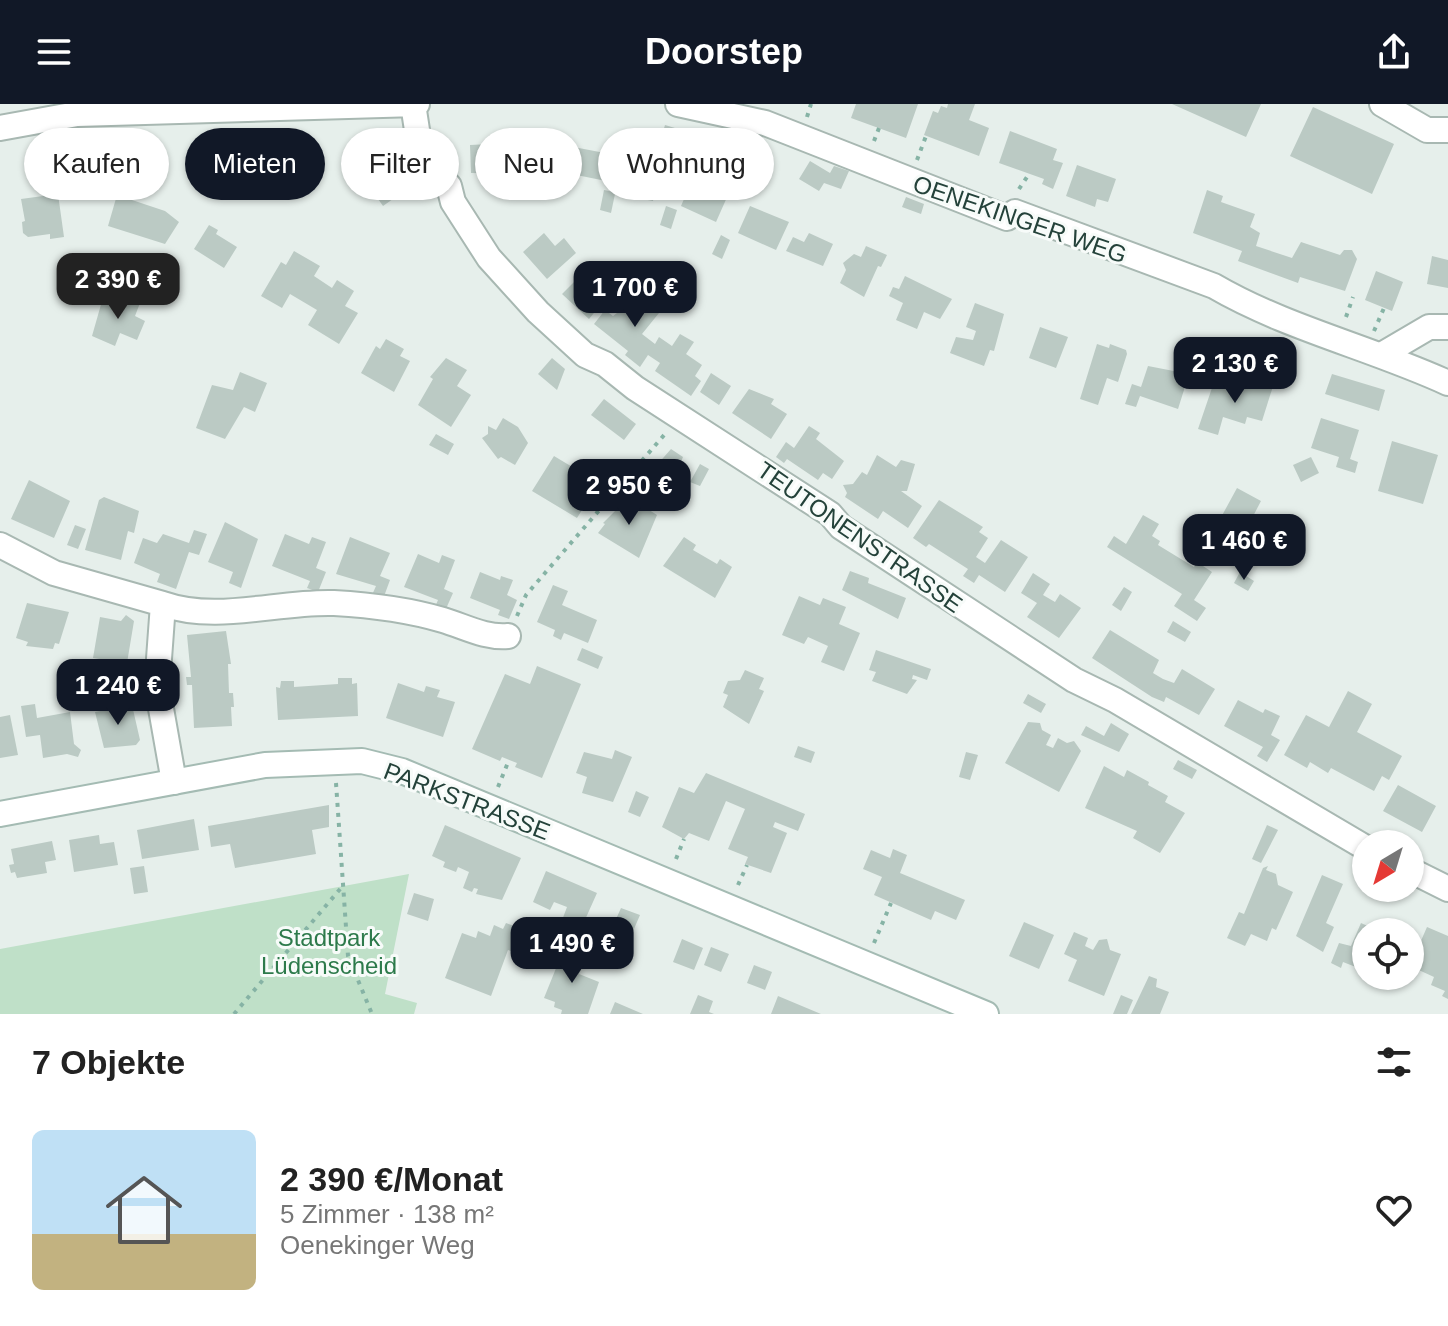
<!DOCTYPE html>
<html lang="de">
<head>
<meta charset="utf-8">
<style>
  body { margin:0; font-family:Helvetica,sans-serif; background:#f6f6f6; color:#222; height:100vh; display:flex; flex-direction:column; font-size:30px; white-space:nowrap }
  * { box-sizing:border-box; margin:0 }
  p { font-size:26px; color:#767676 }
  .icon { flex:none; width:44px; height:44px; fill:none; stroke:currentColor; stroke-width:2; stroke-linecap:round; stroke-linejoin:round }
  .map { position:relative; height:910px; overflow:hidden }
  .sheet { display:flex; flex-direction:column; background:#fff; flex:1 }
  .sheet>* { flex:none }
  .top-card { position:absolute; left:24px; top:24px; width:800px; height:72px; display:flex; gap:16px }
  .needle { width:52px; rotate:218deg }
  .fabs { position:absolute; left:1352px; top:726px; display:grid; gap:16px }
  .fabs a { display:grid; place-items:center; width:72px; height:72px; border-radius:50%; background:#fff; box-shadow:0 2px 6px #0004; font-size:40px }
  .price { position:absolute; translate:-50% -68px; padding:0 18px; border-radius:16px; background:#111827; color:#fff; font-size:26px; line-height:52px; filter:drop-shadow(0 2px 4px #0008) }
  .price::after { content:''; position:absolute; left:50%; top:48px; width:24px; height:18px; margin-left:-12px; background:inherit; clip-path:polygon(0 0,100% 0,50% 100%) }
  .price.on { background:#222; color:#fff }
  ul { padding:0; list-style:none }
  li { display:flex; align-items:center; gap:24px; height:200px; padding:0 32px }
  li+li { border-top:2px solid #e0e0e0 }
  li span { display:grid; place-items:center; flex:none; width:224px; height:160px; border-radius:12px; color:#555 }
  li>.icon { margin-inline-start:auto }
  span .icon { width:96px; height:96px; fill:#fffc; stroke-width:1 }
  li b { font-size:34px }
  h2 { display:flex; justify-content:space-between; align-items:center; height:96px; padding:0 32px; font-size:34px }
  .tag { padding:0 28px; border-radius:36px; background:#fff; box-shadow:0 2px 6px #0004; font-size:28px; line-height:72px }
  .tag.on { background:#111827; color:#fff }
  header { display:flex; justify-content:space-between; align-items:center; height:104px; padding:0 32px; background:#111827; color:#fff; font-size:36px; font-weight:700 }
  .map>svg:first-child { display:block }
</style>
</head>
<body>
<header><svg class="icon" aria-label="menu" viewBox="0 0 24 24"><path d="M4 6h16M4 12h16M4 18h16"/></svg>Doorstep<svg class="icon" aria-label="share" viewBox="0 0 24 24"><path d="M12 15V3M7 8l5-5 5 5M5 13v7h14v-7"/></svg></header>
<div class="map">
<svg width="1448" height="910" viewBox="0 0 1448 910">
  <rect width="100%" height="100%" fill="#e6efeb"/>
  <path fill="#bfe0c8" d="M 409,770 L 385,890 L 417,899 L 414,910 L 0,910 L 0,845 Z"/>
  <path fill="#bbcac4" d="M 856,0 L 918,0 L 906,34 L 851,14 Z
    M 948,0 L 975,0 L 969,16 L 989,24 L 979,52 L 924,31 L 933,7 L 938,9 L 941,2 L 947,4 Z
    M 1172,0 L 1261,0 L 1246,33 Z
    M 1313,3 L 1394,40 L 1372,90 L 1290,52 Z
    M 665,21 L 685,27 L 680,46 L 659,41 Z
    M 1010,27 L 1057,45 L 1053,56 L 1063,59 L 1053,85 L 1042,80 L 1044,75 L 999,59 Z
    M 528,30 L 530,70 L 471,69 L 470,41 L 490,40 L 489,31 Z
    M 558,40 L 610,50 L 606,77 L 552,66 Z
    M 393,43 L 405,60 L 392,71 L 406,61 L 413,71 L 396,84 L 400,90 L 383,102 L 371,85 L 380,79 L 367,61 Z
    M 810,57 L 830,69 L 834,62 L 849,67 L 841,85 L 824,79 L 819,87 L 799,75 Z
    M 620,58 L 660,62 L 653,97 L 615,90 L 611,109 L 600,106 L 604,86 L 614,88 Z
    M 1077,61 L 1116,75 L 1108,98 L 1097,95 L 1095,103 L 1066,92 Z
    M 690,81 L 708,89 L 711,83 L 728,91 L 716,118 L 681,102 Z
    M 1207,86 L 1223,92 L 1221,98 L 1255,110 L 1250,123 L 1260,129 L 1256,142 L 1292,154 L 1301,138 L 1340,151 L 1344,146 L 1352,146 L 1357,155 L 1345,187 L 1300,173 L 1298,179 L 1238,157 L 1242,147 L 1193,129 Z
    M 58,90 L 64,133 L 50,135 L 50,130 L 28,133 L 23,129 L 22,118 L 25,117 L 21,95 Z
    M 117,91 L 165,107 L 179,118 L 165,140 L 108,122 Z
    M 906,93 L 924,100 L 921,110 L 902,103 Z
    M 666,102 L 677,106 L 671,125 L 660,121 Z
    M 750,102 L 789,118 L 776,146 L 738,129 Z
    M 209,121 L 218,126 L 216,130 L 237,143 L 224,164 L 194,145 Z
    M 544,129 L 555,142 L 564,134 L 576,149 L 547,175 L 523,148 Z
    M 809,129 L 833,140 L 823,162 L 786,147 L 793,133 L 804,138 Z
    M 721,131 L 730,136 L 722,155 L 712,150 Z
    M 866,142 L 887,151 L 881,163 L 878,162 L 864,193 L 840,179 L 846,166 L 843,159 L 854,150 L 861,153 Z
    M 294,147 L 320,162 L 314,172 L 332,184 L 337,176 L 354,187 L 345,202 L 358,209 L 339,240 L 308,221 L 317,206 L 290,190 L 282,204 L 261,192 L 281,158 L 286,161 Z
    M 1432,152 L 1448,156 L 1448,184 L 1427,180 Z
    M 604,165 L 659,209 L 642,230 L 655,240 L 659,233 L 672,242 L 680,230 L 694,238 L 686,250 L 702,261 L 695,272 L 701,277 L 691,292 L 655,267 L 660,259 L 648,251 L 640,263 L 625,251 L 628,247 L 594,220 L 605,206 L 613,212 L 617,209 L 603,198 L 589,215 L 562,190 L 577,175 L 588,184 Z
    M 1376,167 L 1403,178 L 1392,207 L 1365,196 Z
    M 83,168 L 103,177 L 94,196 L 75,188 Z
    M 905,172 L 952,195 L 940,215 L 924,208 L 917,225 L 896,216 L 903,199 L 889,192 L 893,183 L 899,185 Z
    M 118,190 L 140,199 L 135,212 L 145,217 L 137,236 L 120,229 L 115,242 L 92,232 L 102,197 L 113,201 Z
    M 975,199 L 1004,210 L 994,247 L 990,246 L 984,262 L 950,249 L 956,233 L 973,236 L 976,227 L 966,223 Z
    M 1040,223 L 1068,233 L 1056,264 L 1029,254 Z
    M 386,235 L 404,245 L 400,252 L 410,257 L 394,288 L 361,269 L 376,242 L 380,245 Z
    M 1254,237 L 1279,245 L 1271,266 L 1247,257 Z
    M 1097,240 L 1109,244 L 1110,240 L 1126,246 L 1127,250 L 1118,278 L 1107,274 L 1098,301 L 1080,295 Z
    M 446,254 L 467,266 L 457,282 L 471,291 L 451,323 L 418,301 L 433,275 L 430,273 Z
    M 552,254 L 565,265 L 557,286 L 538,270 Z
    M 1148,262 L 1189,270 L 1178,305 L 1140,292 L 1136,303 L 1125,300 L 1132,280 L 1141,283 Z
    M 240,268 L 267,279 L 255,308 L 244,303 L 225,335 L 196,324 L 212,281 L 233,286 Z
    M 711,269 L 731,282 L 719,301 L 700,288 Z
    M 1332,270 L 1385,286 L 1379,307 L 1325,290 Z
    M 1257,276 L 1274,279 L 1262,317 L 1247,313 L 1245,320 L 1223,313 L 1218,331 L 1198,325 L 1214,278 L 1240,287 L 1243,277 L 1256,281 Z
    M 749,285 L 774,295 L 771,300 L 787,310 L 771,335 L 732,309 Z
    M 604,295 L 636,320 L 624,336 L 591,311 Z
    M 503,314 L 518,323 L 528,339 L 515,361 L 501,353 L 498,355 L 482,334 L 488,330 L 488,322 L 496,326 Z
    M 1321,314 L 1359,326 L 1350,355 L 1358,358 L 1355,369 L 1336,363 L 1339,353 L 1311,344 Z
    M 809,322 L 820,329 L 816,335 L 844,357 L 832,375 L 823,369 L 818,376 L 787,355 L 784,359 L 776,353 L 786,338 L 794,344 Z
    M 436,330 L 454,340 L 448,351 L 429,341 Z
    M 1392,337 L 1438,351 L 1423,400 L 1378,387 Z
    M 671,345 L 683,353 L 674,374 L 656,362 Z
    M 877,351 L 896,363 L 901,356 L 915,360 L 907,387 L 901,387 L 922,402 L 908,424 L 883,407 L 878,415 L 845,393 L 847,389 L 843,381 L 853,380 L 862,368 L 867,371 Z
    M 554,352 L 599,379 L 577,414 L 532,387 Z
    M 1311,353 L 1319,369 L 1301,378 L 1293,361 Z
    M 700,360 L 709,365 L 700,382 L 690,378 Z
    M 29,376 L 70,397 L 54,434 L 11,415 Z
    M 1237,384 L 1261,397 L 1238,441 L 1213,428 Z
    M 104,393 L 139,407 L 134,429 L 128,427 L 121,456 L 85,446 L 99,396 Z
    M 629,393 L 657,411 L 639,454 L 598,429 L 605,420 L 603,419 Z
    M 939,396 L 983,423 L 979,428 L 988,434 L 976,453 L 985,459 L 1001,436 L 1028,453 L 1005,488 L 979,471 L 974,479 L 963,472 L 968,465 L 929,440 L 926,443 L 913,434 Z
    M 1143,411 L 1159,420 L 1152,432 L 1160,437 L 1158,441 L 1194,463 L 1197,458 L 1212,468 L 1194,496 L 1206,504 L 1197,517 L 1174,502 L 1182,490 L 1107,443 L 1114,432 L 1126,440 Z
    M 225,418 L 258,435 L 241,484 L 229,479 L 233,468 L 208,458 Z
    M 75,421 L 86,425 L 78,445 L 67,441 Z
    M 194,426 L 207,430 L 199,451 L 189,448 L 176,485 L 157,478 L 160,470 L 134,459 L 143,434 L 157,439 L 163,430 L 189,439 Z
    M 285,430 L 309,440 L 312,433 L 326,438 L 316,464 L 326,468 L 318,488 L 307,484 L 310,477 L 272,462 Z
    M 350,433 L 390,449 L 380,472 L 390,476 L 383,495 L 372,491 L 376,482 L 336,470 Z
    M 684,433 L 696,441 L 693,446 L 717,460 L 720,455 L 732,463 L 715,494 L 663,462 Z
    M 418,450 L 439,459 L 442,451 L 455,456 L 444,485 L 453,489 L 445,507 L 435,503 L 438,496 L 404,483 Z
    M 850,467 L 869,474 L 868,479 L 906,494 L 898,515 L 842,486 Z
    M 480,468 L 500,476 L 501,472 L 513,476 L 507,491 L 517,496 L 509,515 L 498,511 L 500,506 L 470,494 Z
    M 1240,468 L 1254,477 L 1248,487 L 1234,479 Z
    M 1033,469 L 1050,480 L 1043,491 L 1055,498 L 1060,490 L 1081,504 L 1059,534 L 1027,513 L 1037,499 L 1021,489 Z
    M 553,481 L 568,487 L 562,501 L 597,516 L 588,539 L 564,529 L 561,536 L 553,532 L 555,526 L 537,518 Z
    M 1124,483 L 1132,488 L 1121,507 L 1112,501 Z
    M 799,492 L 820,501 L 823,494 L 846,503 L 839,520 L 860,529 L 844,567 L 821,558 L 828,542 L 808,533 L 804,540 L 782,531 Z
    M 27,499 L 69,508 L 59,540 L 55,539 L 53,545 L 26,542 L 28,538 L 16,534 Z
    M 126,511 L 134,517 L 127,559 L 121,558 L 120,563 L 111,562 L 112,557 L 93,554 L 100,513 L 121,517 Z
    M 1173,517 L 1191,528 L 1185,538 L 1167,528 Z
    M 1110,526 L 1159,556 L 1153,569 L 1163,575 L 1174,579 L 1182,565 L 1215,585 L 1199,611 L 1166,593 L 1164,598 L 1152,593 L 1092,554 Z
    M 226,527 L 231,560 L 228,560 L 229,589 L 233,589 L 234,603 L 231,603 L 232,622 L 194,624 L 192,581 L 187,581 L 186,573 L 191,573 L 187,531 Z
    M 582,544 L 603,553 L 598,565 L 577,556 Z
    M 876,546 L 931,565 L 927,576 L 913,571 L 912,575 L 917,576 L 907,590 L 872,577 L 876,568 L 869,566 Z
    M 537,562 L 581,580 L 542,674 L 515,663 L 517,659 L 502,653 L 500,657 L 472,645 L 505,570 L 530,580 Z
    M 745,566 L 764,574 L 759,585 L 764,587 L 749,620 L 723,603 L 728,591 L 723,589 L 728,577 L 740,576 Z
    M 338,574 L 352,574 L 352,580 L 357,579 L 358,612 L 278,616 L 276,583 L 280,584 L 281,577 L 294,577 L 294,583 L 338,580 Z
    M 398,579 L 424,588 L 426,582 L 440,586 L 437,593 L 455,598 L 443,633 L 386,614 Z
    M 1348,587 L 1372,600 L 1357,628 L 1402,652 L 1389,676 L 1382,672 L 1374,687 L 1331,664 L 1328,669 L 1310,658 L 1307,664 L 1284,651 L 1306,611 L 1329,623 Z
    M 1028,590 L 1046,600 L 1041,609 L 1023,599 Z
    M 1238,596 L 1263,609 L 1265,605 L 1280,612 L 1271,631 L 1280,636 L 1267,658 L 1257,652 L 1263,643 L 1224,622 Z
    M 35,600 L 37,614 L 70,608 L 74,640 L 81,646 L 78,653 L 67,650 L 43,654 L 40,631 L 26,633 L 21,602 Z
    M 132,601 L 140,636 L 136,641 L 104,644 L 95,608 Z
    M 10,611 L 18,651 L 0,654 L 0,613 Z
    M 1028,618 L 1040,619 L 1042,626 L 1051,631 L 1046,641 L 1053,644 L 1058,634 L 1067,639 L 1074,637 L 1081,647 L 1059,688 L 1005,659 Z
    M 1111,619 L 1129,630 L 1119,648 L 1081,631 L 1086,622 L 1104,632 Z
    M 798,642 L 815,648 L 811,659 L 794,653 Z
    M 615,646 L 632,653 L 613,698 L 582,689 L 587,673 L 576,669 L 584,648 L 612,655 Z
    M 966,648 L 978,651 L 970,676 L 959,673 Z
    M 1178,656 L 1197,666 L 1192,675 L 1173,665 Z
    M 1104,662 L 1124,673 L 1127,666 L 1149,678 L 1148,681 L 1168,692 L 1165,698 L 1185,709 L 1160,749 L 1133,734 L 1137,727 L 1085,704 Z
    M 706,669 L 805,710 L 798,727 L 775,718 L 773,723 L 787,729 L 771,769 L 745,760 L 748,753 L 728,745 L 745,705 L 726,697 L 709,737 L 689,729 L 684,735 L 662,723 L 679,683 L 694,689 Z
    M 1398,681 L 1436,702 L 1422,728 L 1383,707 Z
    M 636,687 L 649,693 L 640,713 L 628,708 Z
    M 329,701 L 329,723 L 312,726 L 316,750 L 235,764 L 230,740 L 211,743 L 208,722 Z
    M 194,715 L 199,746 L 142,755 L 137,726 Z
    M 445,721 L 521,754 L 502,796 L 476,790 L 478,785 L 474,784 L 472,788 L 463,784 L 469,768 L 458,763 L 456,768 L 443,763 L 445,758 L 432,752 Z
    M 1267,721 L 1278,726 L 1261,759 L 1252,755 Z
    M 99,731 L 100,740 L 114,738 L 118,761 L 74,768 L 69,736 Z
    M 52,737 L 56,756 L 45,758 L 47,769 L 17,774 L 15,768 L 11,769 L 9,761 L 14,760 L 11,745 Z
    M 893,745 L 907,751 L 900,769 L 965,796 L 956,816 L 935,807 L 931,816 L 874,791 L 882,773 L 863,765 L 871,746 L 890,754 Z
    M 144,762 L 148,788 L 134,790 L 130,764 Z
    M 1268,762 L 1266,766 L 1276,770 L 1278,781 L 1293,788 L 1276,826 L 1272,824 L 1267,837 L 1251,830 L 1245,842 L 1227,834 L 1239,808 L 1244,810 L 1263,764 Z
    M 546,767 L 597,789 L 580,827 L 561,819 L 567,803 L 554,798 L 550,806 L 533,798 Z
    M 1322,771 L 1343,780 L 1326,819 L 1334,823 L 1323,848 L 1296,832 Z
    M 414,789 L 434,795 L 428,817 L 407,810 Z
    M 621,804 L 640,811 L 627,841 L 608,833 Z
    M 1024,818 L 1054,831 L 1039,865 L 1009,852 Z
    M 506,819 L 544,833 L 536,856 L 508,846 L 491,892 L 445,874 L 462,829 L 476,834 L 478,827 L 490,832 L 494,821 L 503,825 Z
    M 1361,819 L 1381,828 L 1366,828 L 1366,867 L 1343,858 L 1341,864 L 1331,859 L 1339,839 L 1351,842 Z
    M 1427,823 L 1448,832 L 1448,895 L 1442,892 L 1445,887 L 1431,881 L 1434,873 L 1410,862 Z
    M 1074,828 L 1088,834 L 1085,842 L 1093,846 L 1099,836 L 1107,835 L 1110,846 L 1121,850 L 1104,892 L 1068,877 L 1077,856 L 1064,850 Z
    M 682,835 L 703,844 L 694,866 L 673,858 Z
    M 565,842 L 587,851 L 579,870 L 599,878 L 588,910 L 561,910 L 562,906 L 554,903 L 555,898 L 544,894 Z
    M 711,843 L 729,850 L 721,868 L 704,861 Z
    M 754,861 L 772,868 L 765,886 L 747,879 Z
    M 1149,872 L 1157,875 L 1156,883 L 1169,888 L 1160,910 L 1131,910 Z
    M 698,891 L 713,897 L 709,908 L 714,910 L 690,910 Z
    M 1121,891 L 1133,896 L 1127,910 L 1113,910 Z
    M 778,892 L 821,910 L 771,910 Z
    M 615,898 L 643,910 L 610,910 Z"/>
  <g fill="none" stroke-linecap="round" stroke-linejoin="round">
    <g stroke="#a8b8b2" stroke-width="28">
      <path id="street" d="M 413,0 L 419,39 L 435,68 L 449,82 L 453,98 L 489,154 L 538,208 L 585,251 L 605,260 L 635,284 L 830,410 L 841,423 L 1074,576 L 1115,596 L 1366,744
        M 678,0 L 765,19 L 1007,114 L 1015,108 L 1214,182 C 1286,224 1372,244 1448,279
        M 1382,0 L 1427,26 L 1448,26
        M 0,24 L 77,10 L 417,0
        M 1383,250 L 1429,223 L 1448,223
        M 0,441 L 54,469 L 163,500 L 157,582 L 174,678
        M 163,500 C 217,519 278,497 334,499 C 370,501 409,506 443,516 C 466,523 485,534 508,532
        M 1410,766 L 1448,785"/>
    </g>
    <g stroke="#a4bbb3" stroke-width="28">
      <path id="secondary" d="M 0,710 L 265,661 L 362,657 L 402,667 L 986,910"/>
    </g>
    <path stroke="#86b3a5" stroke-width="4" stroke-dasharray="4 6" stroke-linecap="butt" d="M 807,13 L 811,0
      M 874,37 L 879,24
      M 917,56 L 926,32
      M 1019,85 L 1029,70
      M 1346,213 L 1353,193
      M 1374,227 L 1384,204
      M 517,512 L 526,491 L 665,330
      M 336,679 L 348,852 L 372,910
      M 498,683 L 509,656
      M 676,755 L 684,735
      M 738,781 L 747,761
      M 874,839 L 891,799
      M 234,910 L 341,784"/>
    <use href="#street" stroke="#fff" stroke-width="24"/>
    <use href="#secondary" stroke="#fff" stroke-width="24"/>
  </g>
  <g text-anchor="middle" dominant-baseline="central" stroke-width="6" stroke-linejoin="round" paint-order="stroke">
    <g font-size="24" fill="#24423a" stroke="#f7fbf9">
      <text transform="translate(1020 115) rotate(19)">OENEKINGER WEG</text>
      <text transform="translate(860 433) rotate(35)">TEUTONENSTRASSE</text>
      <text transform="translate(467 697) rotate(21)">PARKSTRASSE</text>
    </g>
    <g font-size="24" fill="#2d7a4b" stroke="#f7fbf9">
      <text x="329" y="833">Stadtpark<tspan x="329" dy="28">Lüdenscheid</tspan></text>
    </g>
  </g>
</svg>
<div class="fabs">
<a><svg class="needle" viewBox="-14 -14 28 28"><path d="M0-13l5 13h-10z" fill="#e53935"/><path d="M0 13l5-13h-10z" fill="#767676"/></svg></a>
<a><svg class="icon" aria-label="locate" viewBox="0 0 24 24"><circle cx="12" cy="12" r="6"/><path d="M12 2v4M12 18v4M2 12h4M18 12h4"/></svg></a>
</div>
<b class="price on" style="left:118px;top:217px">2 390 €</b>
<b class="price" style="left:635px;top:225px">1 700 €</b>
<b class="price" style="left:1235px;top:301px">2 130 €</b>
<b class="price" style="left:629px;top:423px">2 950 €</b>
<b class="price" style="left:1244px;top:478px">1 460 €</b>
<b class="price" style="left:118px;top:623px">1 240 €</b>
<b class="price" style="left:572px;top:881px">1 490 €</b>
<div class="top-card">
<a class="tag">Kaufen</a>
<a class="tag on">Mieten</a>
<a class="tag">Filter</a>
<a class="tag">Neu</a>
<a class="tag">Wohnung</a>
</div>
</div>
<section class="sheet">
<h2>7 Objekte<svg class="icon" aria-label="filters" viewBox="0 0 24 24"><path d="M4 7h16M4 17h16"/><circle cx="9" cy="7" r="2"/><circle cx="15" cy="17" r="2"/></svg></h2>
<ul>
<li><span style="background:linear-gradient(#bfe0f5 65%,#c2b280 0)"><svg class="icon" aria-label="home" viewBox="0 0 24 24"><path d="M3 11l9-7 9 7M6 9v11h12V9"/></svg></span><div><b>2 390 €/Monat</b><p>5 Zimmer · 138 m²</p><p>Oenekinger Weg</p></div><svg class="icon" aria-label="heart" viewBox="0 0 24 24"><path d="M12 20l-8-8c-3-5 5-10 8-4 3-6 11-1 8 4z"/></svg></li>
</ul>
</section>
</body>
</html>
